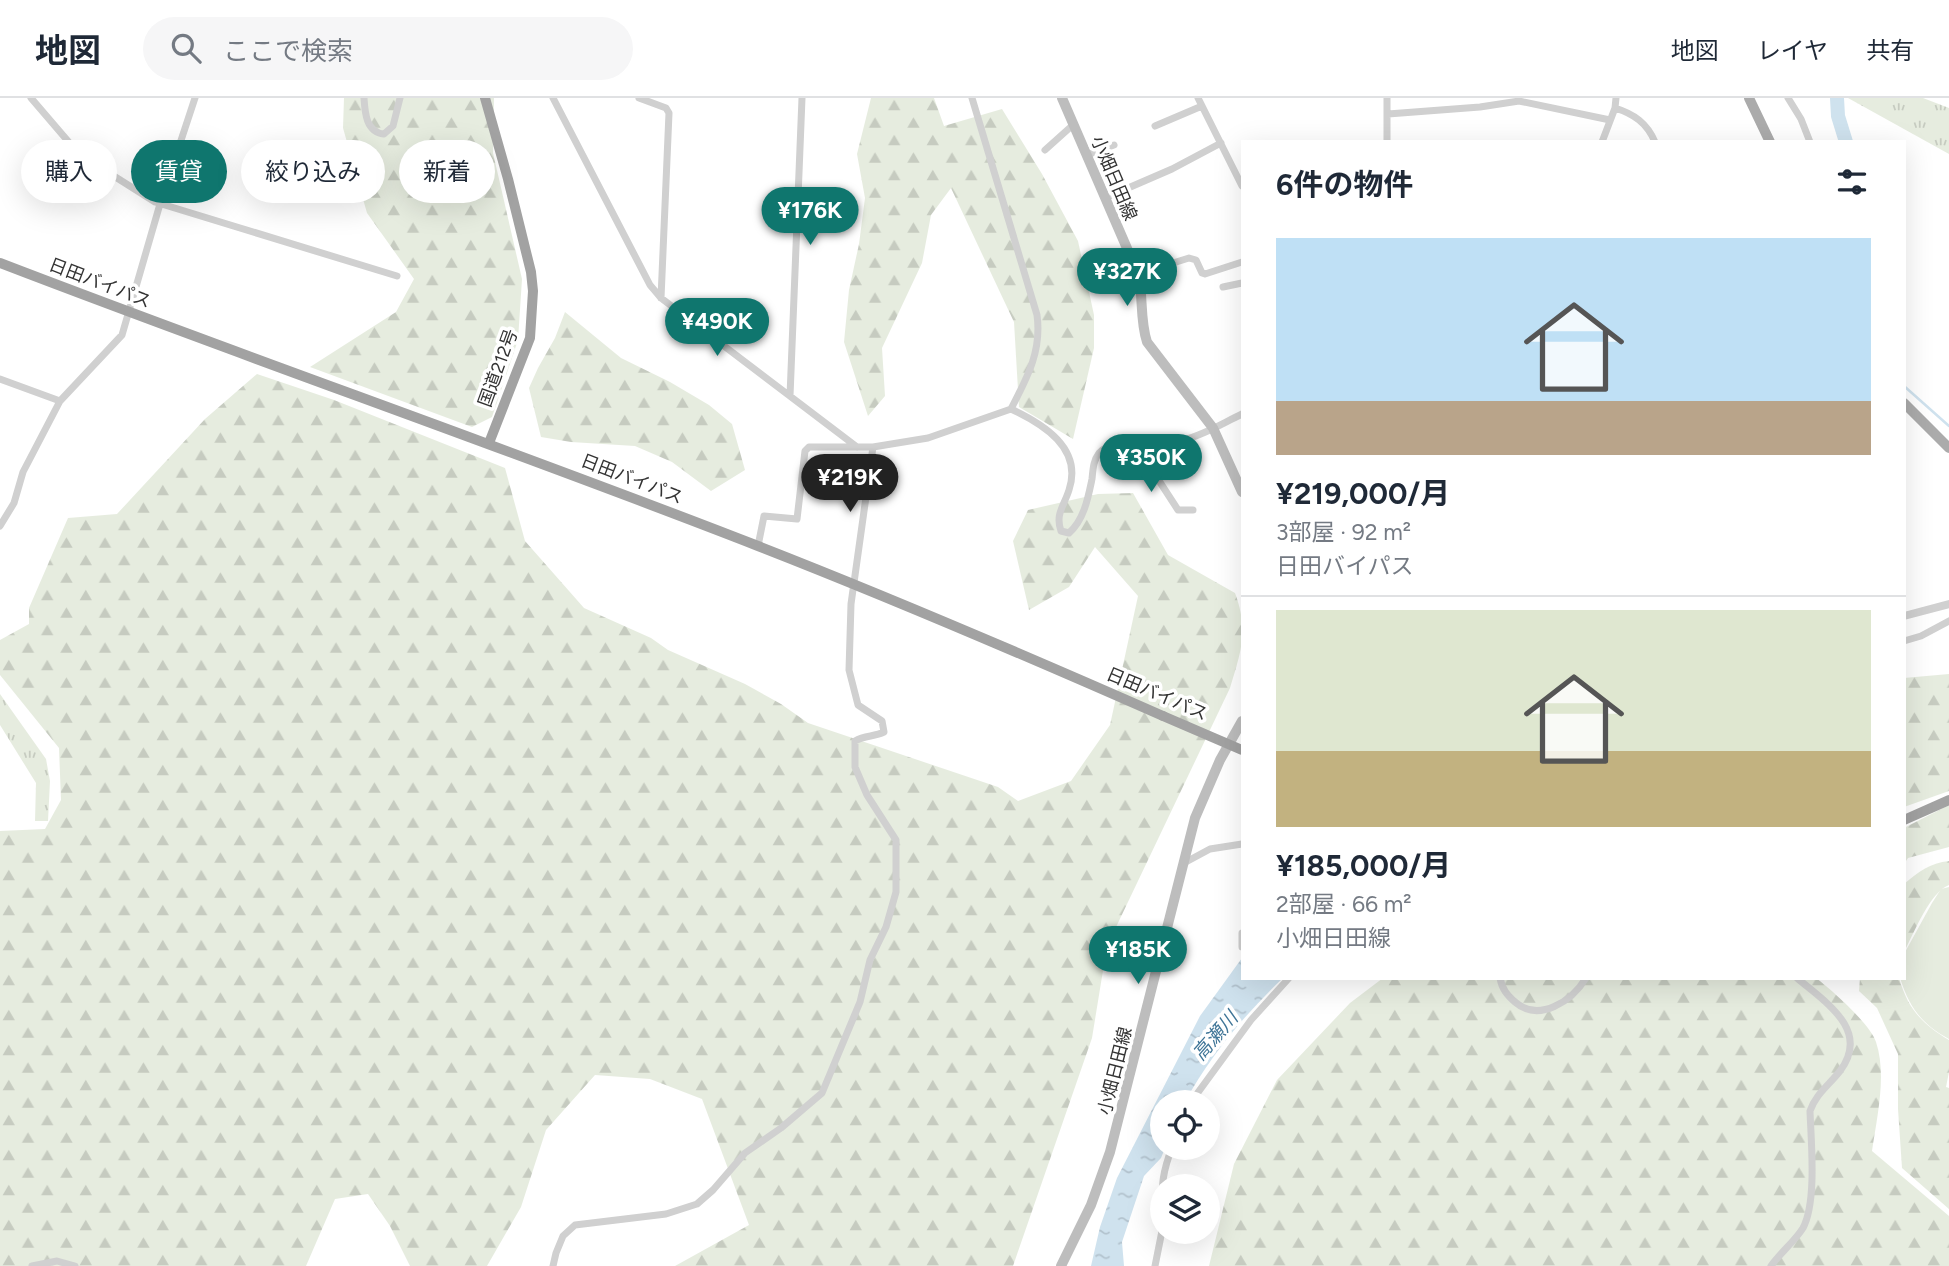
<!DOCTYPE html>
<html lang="ja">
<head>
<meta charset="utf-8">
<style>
  body { margin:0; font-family:Figtree,"Noto Sans JP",sans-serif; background:#f6f6f7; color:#1f2937; height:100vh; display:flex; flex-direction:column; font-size:26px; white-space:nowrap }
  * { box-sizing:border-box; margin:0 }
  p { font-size:23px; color:#747a83 }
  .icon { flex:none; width:38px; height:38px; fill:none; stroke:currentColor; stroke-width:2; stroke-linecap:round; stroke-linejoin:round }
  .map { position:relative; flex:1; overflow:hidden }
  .drawer { position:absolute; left:1241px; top:42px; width:665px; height:840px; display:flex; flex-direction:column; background:#fff; border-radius:0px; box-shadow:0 7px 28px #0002 }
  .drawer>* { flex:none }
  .top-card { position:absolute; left:21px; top:42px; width:665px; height:63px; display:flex; gap:14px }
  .buttons { position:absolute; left:1150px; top:992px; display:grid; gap:14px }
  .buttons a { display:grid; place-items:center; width:70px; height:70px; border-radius:50%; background:#fff; box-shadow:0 7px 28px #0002; font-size:35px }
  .price { position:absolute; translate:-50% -60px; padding:0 16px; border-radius:24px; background:#0f766e; color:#fff; font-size:23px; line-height:46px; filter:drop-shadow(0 2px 4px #0008) }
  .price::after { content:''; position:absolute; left:50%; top:42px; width:21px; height:16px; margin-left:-10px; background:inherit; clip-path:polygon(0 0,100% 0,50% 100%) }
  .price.current { background:#222; color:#fff }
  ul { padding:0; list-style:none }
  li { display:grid; align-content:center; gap:14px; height:371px; padding:0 35px }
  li+li { border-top:2px solid #e0e1e3 }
  li span { display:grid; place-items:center; height:217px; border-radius:0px; color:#555 }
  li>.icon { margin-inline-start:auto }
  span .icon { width:126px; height:126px; fill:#fffc; stroke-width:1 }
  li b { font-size:30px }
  h2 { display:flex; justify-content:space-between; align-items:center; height:84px; padding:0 35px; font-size:30px }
  .chip { padding:0 24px; border-radius:32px; background:#fff; box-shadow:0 7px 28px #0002; font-size:24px; line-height:63px }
  .chip.current { background:#0f766e; color:#fff }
  header { display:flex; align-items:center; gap:42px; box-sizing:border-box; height:98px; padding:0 35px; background:#fff; border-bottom:2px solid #e0e1e3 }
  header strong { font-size:33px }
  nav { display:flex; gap:38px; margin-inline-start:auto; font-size:24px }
  .search { width:490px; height:63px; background:#f6f6f7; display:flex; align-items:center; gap:18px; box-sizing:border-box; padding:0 24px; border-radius:38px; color:#747a83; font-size:26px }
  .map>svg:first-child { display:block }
</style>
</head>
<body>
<header>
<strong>地図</strong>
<div class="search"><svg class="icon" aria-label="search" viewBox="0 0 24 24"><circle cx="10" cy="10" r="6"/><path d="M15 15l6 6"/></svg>ここで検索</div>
<nav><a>地図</a><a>レイヤ</a><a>共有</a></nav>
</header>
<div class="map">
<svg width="1949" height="1168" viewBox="0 0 1949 1168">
  <defs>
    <pattern id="grass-tufts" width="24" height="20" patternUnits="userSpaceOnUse" patternTransform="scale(1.75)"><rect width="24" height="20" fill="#e6ecdf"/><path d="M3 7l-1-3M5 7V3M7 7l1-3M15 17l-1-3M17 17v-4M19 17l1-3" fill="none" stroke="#c6cbc0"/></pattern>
    <pattern id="forest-firs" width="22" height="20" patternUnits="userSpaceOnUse" patternTransform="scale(1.75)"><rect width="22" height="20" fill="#e6ecdf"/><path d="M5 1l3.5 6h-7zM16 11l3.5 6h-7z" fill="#c6cbc0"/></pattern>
    <pattern id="water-ripples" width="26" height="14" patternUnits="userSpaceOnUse" patternTransform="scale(1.75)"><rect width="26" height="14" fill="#cfe2ee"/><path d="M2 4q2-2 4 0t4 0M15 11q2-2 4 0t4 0" fill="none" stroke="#b2c2cd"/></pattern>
  </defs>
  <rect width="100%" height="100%" fill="#fff"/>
  <path fill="url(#grass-tufts)" d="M 1848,0 L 1923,0 L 1949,10 L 1949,56 Z
    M 0,596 L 46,661 L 50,683 L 48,723 L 35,723 L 36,685 L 0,627 Z"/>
  <path fill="url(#forest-firs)" d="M 344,0 L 494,0 L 493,55 L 522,181 L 518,242 L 492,319 L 472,329 L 310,269 L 396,214 L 414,181 L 367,115 L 343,30 Z
    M 871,0 L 934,0 L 944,28 L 1002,11 L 1042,76 L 1078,143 L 1094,217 L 1094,250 L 1073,341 L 1019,309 L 1014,224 L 951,90 L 931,117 L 922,165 L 882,250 L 885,298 L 868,318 L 844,244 L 849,192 L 859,146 L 865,100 L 857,56 Z
    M 565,214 L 621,260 L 670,284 L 709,307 L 732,326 L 745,372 L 711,393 L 672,364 L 635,348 L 571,344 L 541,339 L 529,290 L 538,270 L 555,240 Z
    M 257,276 L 334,302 L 505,370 L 525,443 L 584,510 L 651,540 L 668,552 L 745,586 L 781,606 L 808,625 L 998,689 L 1018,703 L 1071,683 L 1110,627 L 1138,498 L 1095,449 L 1069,489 L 1029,512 L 1013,443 L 1028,412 L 1098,396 L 1133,395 L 1168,457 L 1235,495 C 1249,533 1241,553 1230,590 L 1107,848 L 1092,940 L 1013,1168 L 675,1168 L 749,1127 L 702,1001 L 650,981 L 595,977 L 546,1032 L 521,1109 L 487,1168 L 410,1168 L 390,1128 L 368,1096 L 335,1101 L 306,1168 L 0,1168 L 0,733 L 45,731 L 61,702 L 59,650 L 0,577 L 0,542 L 29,526 L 29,510 L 68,420 L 117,416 L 205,321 Z
    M 1949,576 L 1949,693 L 1904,709 L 1904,580 Z
    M 1949,707 L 1949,749 L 1908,760 L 1904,766 L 1904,730 Z
    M 1949,763 L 1949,787 C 1930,794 1914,835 1904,854 L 1904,786 C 1918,774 1930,765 1949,763 Z
    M 1383,880 L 1816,880 C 1831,891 1871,927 1876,944 C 1887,977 1877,1019 1872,1053 L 1949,1118 L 1949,1168 L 1209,1168 L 1234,1066 L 1277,982 L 1350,905 Z
    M 1860,880 L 1899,880 C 1908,911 1922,926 1949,942 L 1949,974 L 1946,989 L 1949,990 L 1949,1111 L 1902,1070 L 1898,1011 L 1898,956 L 1877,910 L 1859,893 Z"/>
  <path fill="#e6ecdf" d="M 1949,789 L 1949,941 C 1922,926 1910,911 1900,880 L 1904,880 L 1904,856 L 1932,805 L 1941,791 Z"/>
  <path fill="url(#water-ripples)" d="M 1242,860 L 1242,880 L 1283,880 C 1245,916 1210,958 1185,1004 L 1162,1004 L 1162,1050 L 1165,1050 L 1161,1060 L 1144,1078 L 1122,1144 L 1124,1168 L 1091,1168 L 1100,1129 L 1117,1080 L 1200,918 Z"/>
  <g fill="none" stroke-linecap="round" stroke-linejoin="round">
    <path stroke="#cfe2ee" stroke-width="2.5" d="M 1904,288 L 1949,328"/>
    <path stroke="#cfe2ee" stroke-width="14" d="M 1837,0 L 1838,18 L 1846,44"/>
    <path stroke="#d0d0d0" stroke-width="7" d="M 31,0 L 79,56 L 155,104 L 397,178
      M 364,0 C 365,15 366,34 384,36 L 393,28 L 400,0
      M 553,0 L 650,187 L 661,200 L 857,349
      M 639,0 L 666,10 L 669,15 L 661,200
      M 1198,0 L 1242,88
      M 1788,0 L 1801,21 L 1810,44
      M 1615,10 C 1634,16 1647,25 1655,44
      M 1388,16 L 1480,9 L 1519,3 L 1610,22
      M 1155,28 L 1202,8
      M 1387,44 L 1387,0
      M 1602,44 L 1615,10 L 1616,0
      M 1045,52 L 1074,26
      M 1087,57 L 1114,47
      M 1105,100 L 1172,71 L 1221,45
      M 1138,176 L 1189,160 L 1196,162 L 1202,175 L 1205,176 L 1242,164
      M 1223,189 L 1242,185
      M 0,281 L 60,303
      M 790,298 L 802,0
      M 1011,311 C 1043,326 1083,350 1069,392 C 1064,408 1055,416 1061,433 L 1069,435 C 1084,422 1088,400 1092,381 C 1093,372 1093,363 1099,355 C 1115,337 1161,348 1183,342 C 1204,337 1223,325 1242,316
      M 1134,345 L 1139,364 L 1154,375 L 1178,412 L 1193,412
      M 0,428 L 14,405 L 23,374 L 60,303 L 122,237 L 160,106 L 195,0
      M 758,448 L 764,418 L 797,421 L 805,353 L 809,349 L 873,349 L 928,340 L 1011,311 C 1027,280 1042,253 1037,217 L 972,0
      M 1904,543 L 1921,538 L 1949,523
      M 1184,765 L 1210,751 L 1242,746
      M 1242,849 L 1242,835
      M 1500,880 C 1502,891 1507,897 1515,904 C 1539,925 1572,903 1586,880
      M 1191,1004 L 1251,922 L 1289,880
      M 1162,1112 C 1161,1089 1163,1072 1172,1050
      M 32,1168 L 57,1163 L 75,1168
      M 553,1168 L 556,1155 L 563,1138 L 575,1127 L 666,1116 L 697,1106 L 713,1092 L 745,1055 L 781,1030 L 822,995 L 860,904 L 870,862 L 886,829 L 896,794 L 896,742 L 867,697 L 855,669 L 855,643 C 865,637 874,639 884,634 L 882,623 L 858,607 L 849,572 L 851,506 L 873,349
      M 1155,1168 L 1162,1133
      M 1771,1168 C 1780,1155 1795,1143 1803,1130 C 1817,1104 1811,1043 1810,1013 C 1815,997 1829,987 1840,973 C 1871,932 1825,904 1797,880"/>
    <path stroke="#d0d0d0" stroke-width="8" d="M 1904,518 L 1949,506"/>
    <path stroke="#bdbdbd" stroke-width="10" d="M 1062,0 L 1139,178 C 1143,200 1140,223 1147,244 L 1213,330 L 1242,394
      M 1061,1168 L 1091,1107 L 1110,1054 L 1195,720 L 1220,662 L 1242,623"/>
    <path stroke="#ababab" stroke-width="10" d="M 1749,0 L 1770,44
      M 1904,305 L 1949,350"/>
    <path stroke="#a2a2a2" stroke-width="10" d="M 485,0 L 508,81 L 531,174 L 533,193 L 530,240 L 489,345
      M 0,165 C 252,262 507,350 758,448 C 894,501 1029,559 1163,618
      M 1904,722 L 1949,702"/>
    <path stroke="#a2a2a2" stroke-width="10" d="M 1163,618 L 1242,652"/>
  </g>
  <g text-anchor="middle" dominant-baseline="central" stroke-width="7" stroke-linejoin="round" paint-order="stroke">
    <g font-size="18" fill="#333" stroke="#fff">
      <text transform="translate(1114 80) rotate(67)">小畑日田線</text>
      <text transform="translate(100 185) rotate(21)">日田バイパス</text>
      <text transform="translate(498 270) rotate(-70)">国道212号</text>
      <text transform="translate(632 381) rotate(21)">日田バイパス</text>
      <text transform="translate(1157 596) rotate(23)">日田バイパス</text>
      <text transform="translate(1115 973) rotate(-76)">小畑日田線</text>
    </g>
    <g font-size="19" font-style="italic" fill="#3f7597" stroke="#fff">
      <text transform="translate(1215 938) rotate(-49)">高瀬川</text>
    </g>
  </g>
</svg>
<div class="buttons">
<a><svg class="icon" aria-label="locate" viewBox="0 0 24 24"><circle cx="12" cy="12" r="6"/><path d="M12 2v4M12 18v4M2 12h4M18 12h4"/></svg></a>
<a><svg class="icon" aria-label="layers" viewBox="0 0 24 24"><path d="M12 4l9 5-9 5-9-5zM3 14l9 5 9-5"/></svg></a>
</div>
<b class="price" style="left:810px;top:149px">¥176K</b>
<b class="price" style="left:1127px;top:210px">¥327K</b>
<b class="price" style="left:717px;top:260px">¥490K</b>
<b class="price" style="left:1151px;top:396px">¥350K</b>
<b class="price current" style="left:850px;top:416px">¥219K</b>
<b class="price" style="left:1138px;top:888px">¥185K</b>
<div class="top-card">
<a class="chip">購入</a>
<a class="chip current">賃貸</a>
<a class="chip">絞り込み</a>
<a class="chip">新着</a>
</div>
<section class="drawer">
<h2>6件の物件<svg class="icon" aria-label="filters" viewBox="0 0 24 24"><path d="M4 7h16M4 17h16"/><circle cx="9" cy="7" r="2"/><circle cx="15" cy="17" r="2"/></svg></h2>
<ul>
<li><span style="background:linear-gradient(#bfe0f5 75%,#b9a48a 0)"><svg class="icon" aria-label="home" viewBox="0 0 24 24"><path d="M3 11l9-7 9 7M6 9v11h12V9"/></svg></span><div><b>¥219,000/月</b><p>3部屋 · 92 m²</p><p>日田バイパス</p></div></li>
<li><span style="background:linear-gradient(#dfe7d0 65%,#c2b280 0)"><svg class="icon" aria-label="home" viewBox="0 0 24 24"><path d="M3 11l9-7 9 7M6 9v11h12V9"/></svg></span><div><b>¥185,000/月</b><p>2部屋 · 66 m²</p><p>小畑日田線</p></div></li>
</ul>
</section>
</div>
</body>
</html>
